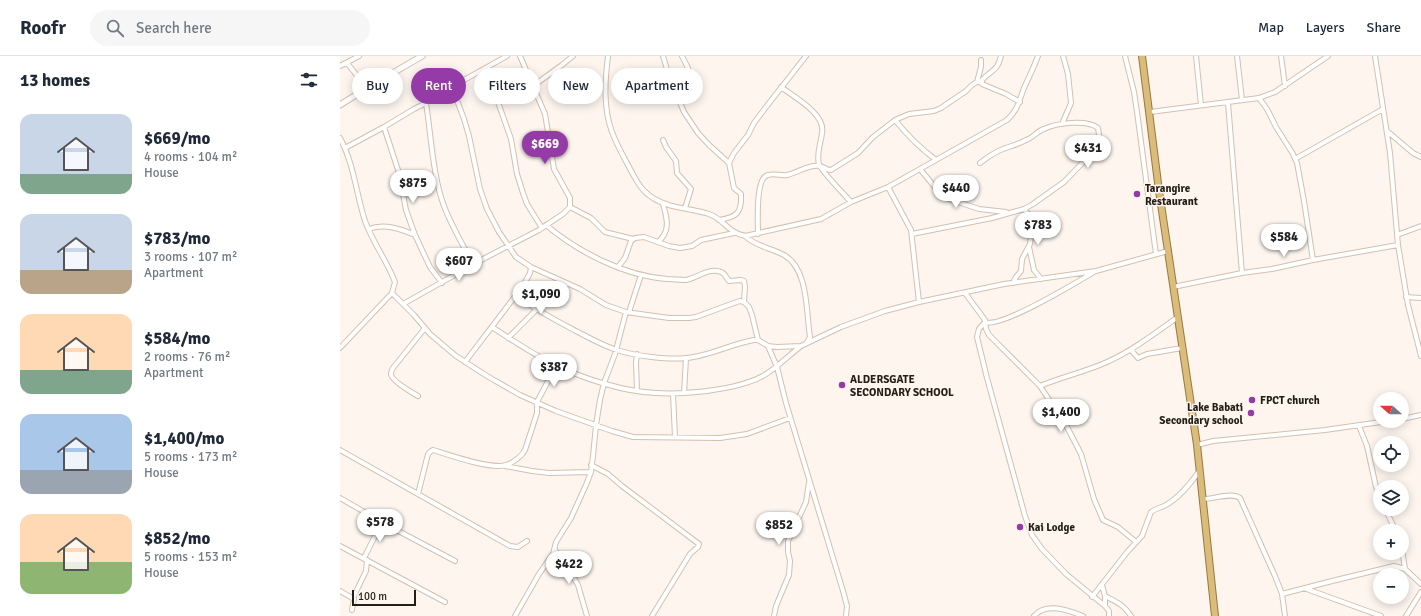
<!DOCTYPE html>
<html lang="en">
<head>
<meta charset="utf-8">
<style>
  body { margin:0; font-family:Signika,sans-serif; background:#f6f6f7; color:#1f2937; height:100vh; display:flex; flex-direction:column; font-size:15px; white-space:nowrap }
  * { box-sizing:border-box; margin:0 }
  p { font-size:13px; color:#747a83 }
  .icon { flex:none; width:22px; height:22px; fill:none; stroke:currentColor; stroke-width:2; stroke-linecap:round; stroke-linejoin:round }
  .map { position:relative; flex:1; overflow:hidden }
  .panel { display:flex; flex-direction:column; background:#fff; width:340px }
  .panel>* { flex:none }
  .hud { position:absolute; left:12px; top:12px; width:380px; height:36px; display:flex; gap:8px }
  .needle { width:26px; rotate:291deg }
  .controls { position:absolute; left:1033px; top:336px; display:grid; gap:8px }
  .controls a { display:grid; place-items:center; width:36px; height:36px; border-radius:50%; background:#fff; box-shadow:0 2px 10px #0003; font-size:20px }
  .scale { position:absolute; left:12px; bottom:10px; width:64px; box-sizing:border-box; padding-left:4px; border:2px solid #241e17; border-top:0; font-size:11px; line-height:14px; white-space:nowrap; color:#241e17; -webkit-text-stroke:3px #fdf5ee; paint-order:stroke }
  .price { position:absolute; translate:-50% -34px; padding:0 9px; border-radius:14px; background:#fff; color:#222; font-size:13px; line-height:26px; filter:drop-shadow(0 1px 2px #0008) }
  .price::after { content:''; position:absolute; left:50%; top:24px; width:12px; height:9px; margin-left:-6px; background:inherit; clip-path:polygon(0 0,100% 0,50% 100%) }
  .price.selected { background:#953ba7; color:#fff }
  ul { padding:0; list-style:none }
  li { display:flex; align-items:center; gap:12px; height:100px; padding:0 20px }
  li span { display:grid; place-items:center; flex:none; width:112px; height:80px; border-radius:12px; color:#555 }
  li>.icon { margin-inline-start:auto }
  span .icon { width:48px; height:48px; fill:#fffc; stroke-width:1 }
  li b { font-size:17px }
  h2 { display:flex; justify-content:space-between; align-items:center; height:48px; padding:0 20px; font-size:17px }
  .chip { padding:0 14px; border-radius:18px; background:#fff; box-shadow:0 2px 10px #0003; font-size:14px; line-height:36px }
  .chip.selected { background:#953ba7; color:#fff }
  header { display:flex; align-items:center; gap:24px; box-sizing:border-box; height:56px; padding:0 20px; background:#fff; border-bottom:1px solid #e0e1e3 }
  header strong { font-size:19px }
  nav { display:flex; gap:22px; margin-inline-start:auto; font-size:14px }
  .search { width:280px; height:36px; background:#f6f6f7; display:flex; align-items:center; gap:10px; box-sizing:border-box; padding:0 14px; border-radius:22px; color:#747a83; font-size:15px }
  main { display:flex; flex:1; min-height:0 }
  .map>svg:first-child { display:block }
</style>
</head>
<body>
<header>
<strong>Roofr</strong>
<div class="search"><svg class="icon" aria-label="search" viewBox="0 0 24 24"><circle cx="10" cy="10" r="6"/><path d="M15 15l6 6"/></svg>Search here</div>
<nav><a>Map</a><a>Layers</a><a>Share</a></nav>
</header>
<main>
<section class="panel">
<h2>13 homes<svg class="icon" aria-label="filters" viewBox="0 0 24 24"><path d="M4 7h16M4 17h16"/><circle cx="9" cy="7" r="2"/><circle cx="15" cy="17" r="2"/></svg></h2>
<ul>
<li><span style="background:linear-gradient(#c9d6e8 75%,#7fa58c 0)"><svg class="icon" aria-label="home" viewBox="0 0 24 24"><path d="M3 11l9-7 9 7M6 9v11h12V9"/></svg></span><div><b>$669/mo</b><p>4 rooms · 104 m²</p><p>House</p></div></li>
<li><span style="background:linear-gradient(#c9d6e8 70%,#b9a48a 0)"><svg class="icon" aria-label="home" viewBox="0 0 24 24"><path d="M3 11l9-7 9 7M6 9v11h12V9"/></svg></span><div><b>$783/mo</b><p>3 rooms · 107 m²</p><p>Apartment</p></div></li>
<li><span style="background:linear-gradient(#ffd9b3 70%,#7fa58c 0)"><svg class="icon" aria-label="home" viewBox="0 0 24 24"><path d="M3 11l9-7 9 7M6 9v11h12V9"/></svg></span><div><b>$584/mo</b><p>2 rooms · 76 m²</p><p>Apartment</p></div></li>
<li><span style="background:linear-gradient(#a9c7e8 70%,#9aa5b1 0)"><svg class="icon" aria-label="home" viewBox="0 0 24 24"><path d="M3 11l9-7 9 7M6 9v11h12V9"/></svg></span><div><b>$1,400/mo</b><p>5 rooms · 173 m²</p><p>House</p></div></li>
<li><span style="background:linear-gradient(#ffd9b3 60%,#8fb573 0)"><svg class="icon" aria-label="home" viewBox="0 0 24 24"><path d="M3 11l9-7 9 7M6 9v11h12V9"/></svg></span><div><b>$852/mo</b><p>5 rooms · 153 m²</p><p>House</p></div></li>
</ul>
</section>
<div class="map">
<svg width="1081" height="560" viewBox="0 0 1081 560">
  <rect width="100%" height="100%" fill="#fdf5ee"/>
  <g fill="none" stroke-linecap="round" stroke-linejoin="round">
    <g stroke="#d3c0af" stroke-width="6">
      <path id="minor" d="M 268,0 C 265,25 263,52 272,76 C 276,87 282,98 288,109 C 295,122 300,134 313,142 C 330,153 351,152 369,158 C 384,163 387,176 405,180 L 481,163 L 511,146 L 548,131 L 667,64 C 678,54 679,45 684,32 C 689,21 694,11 698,0
        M 323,0 L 329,20 L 344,56 L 358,77 L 369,89 L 389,107 L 394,132 L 401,138 C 402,157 397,161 379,164
        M 661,0 C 657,16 652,13 642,24 L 642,28 L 666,38 L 680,46
        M 785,0 L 794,36 L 797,56 L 816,198
        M 856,0 L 861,49
        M 897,0 L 902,44
        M 941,0 L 945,30
        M 1035,0 L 1050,97 L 1058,189 L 1068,249 L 1081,300
        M 7,7 L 27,32
        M 0,10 L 19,0
        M 146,12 L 171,83 L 177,118 L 183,137 L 187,148 L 202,172
        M 637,26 L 641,11 L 641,4
        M 193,30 L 222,9 L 233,0
        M 112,31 L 124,63 L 129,80 L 140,133 L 147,153 L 159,176 L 176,201 L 191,211 L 240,233 L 266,249 L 286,256 L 329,262 L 349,262 L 356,261 L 394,247 L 400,245 L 404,246 L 409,251 L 412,259 L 418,284
        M 441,31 C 454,41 486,58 482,77 C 481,87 476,98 479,108 C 481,115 504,138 511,146
        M 336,36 C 343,30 353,22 348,12 C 346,8 344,4 342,0
        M 919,42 L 927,53 L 936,71 L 953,98 L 957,107 L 964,145 L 973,204
        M 86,47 C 91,79 93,121 104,150 C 112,171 123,189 133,208
        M 888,47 L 902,217
        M 810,56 L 919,42 L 935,36 L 988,0
        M 555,64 C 567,79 580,92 596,104
        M 722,68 L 731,47 L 728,18 L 723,0
        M 44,71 L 59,117 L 66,154 L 75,179 L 90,211 L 102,227
        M 1047,75 L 1073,97 L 1081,101
        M 0,82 C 14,108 16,137 25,165 C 33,187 47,205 55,226 L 52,237 L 0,292
        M 323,84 L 326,91 L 336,105 L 337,117 L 351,133 L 345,152
        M 5,92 L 44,71 L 74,53 L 86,47 L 99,38 L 167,0
        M 955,103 L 1043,53
        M 389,107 L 394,97 L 408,79 L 414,67 L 426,51 L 466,0
        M 580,113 L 603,141 L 639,153 L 666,156
        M 548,131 L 571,174 L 579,246
        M 230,151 L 251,162 L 265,176 L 293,183
        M 206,169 C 238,196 285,220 327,223 C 333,223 340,224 346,224 C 357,222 369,211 381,216 C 385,217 386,222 389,225 L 401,224 L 404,225 L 405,230 L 404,246
        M 29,173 C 44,167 61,173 75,179
        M 418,178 C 418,167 415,121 428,119 C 434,117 441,120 447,119 C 457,117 469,108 480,110 C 484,111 487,114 491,114 L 518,97 L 533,81 L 555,64 L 569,58 L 594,55 L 601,52 L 626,35 L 632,29 L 637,26 L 642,26
        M 572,178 L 652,162 L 684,153 L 693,148 L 724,126 L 752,97 L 759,79 L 758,72 C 747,63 716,67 704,73 C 697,75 693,82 686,84 C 679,88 671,90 663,93 C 654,96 647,102 640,107
        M 1057,179 L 1081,170
        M 405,180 C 415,190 431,192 444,199 C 469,213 466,257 470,281 L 467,286
        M 318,186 C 331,175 327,162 323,148
        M 689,191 L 694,214 L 701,223
        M 278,211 L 285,202 L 291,185 L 295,182 L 304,181 L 329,190 L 340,192 L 352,190 L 361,184 L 394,177
        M 754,216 C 737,226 660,273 645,266 L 646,273 L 649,279 L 700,330 L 727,371 L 741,398 L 754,443 L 763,464 L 778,471 L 796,486
        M 673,227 L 676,221 L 681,215 L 682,203 L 690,188 L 693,164 L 684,153
        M 833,231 L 902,217 L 932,213 L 973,204 L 1058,189
        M 52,237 L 74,259 L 90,278 L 116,300 L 147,320 L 180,339 L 216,355 L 272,375 L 293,381 L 380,382 L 407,378 L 450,362
        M 625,237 L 645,264 L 645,266 L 639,273 L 637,281 L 647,322 L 685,460 L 692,479 L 702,493 L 726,518 L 765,550 L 769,555 L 769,560
        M 176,239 C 195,254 217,265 238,276 C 251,283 264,290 277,294 C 295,300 328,304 346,302 C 369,300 391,288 414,284 L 418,284 L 428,290 L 437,291 L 461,290 L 501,271 L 545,255 L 579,246 L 664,228 L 756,215 L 828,195
        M 1066,241 L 1081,242
        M 63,248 L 145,202 L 199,174 L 223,158 L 230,151 L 230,142 L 214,113 L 205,58 L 180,0
        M 289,256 L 301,219
        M 152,271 C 173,285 194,299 217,310 C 245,323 285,336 316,337 C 333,338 350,337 367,335 C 386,332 406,329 423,320 C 437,312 448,300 461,290
        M 168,282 L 206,244 L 227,228
        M 428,290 L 437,311 L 446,347 L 503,535 L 507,550 L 506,560
        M 791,294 L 798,302 L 807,298 L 842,292
        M 125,306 L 183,230 L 190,217 L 191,211
        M 700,330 C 721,321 745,316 767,306 C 792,295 815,277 838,261
        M 297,335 L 296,306 L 297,298
        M 344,337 L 346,302
        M 333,338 L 335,381
        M 78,340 C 73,337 51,325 51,318 C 51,317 52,313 53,312 L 85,272
        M 197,346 L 216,310
        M 1062,363 L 1081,359
        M 1019,370 L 1027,390 L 1036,431 L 1040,440
        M 857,389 L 873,385 L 985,374 L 1048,365
        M 0,394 L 170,490 L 178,491 L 187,485
        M 251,409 L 268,418 L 282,430 L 359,488 L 358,491 L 350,498 L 312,560
        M 165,410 L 192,415 L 209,417 L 251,416
        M 78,438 L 88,398 L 91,395 L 93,394 C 109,399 151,414 166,409 C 173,407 182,400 185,394 L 197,357 L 197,350 L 196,346
        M 0,442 L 49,470 L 115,505
        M 863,443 C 874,443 892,436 900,442 L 935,520 L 942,538 L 945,560
        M 1045,453 L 1056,475
        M 0,490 L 105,546
        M 1062,493 L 1065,513
        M 215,494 L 231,517 L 238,529 L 247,560
        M 24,502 L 42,466
        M 762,529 L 765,540 L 765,550
        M 964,532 L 1041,560
        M 0,535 L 14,543 L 12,554
        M 942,538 L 992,525 L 1054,510 L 1065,513 L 1081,528
        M 765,540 C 778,547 783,548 791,560
        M 752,541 L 788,495 L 802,480 L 811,456 C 816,452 821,452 826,449 C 840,441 851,427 860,414
        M 13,542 L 26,515 L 27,504
        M 175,560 L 199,518 L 213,498 L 216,486 L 231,462 L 246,429 L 251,416 L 253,400 L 256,369 L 260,344 L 264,327 L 275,298 L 286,256
        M 434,560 L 436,550 L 449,519 L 450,505 L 448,496 L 448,485 L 466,446 L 469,426
        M 694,560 C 706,546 728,554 743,560
        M 1066,560 L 1081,536"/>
    </g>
    <g stroke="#d3c0af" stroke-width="7">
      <path id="tertiary" d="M 0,49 L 27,32 L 82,0"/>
    </g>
    <g stroke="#957a42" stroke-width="8">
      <path id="trunk" d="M 802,0 L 819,135 L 857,389 L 875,560"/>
    </g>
    <use href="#minor" stroke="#fff" stroke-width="4"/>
    <use href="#tertiary" stroke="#fff" stroke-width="5"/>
    <use href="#trunk" stroke="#dbbc7a" stroke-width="6"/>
  </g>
  <g fill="#953ba7" stroke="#fdf5ee" stroke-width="1.5">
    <circle cx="797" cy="138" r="4"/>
    <circle cx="502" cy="329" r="4"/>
    <circle cx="912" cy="344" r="4"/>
    <circle cx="911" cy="357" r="4"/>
    <circle cx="680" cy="471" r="4"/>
  </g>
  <g text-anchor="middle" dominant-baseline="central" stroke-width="3" stroke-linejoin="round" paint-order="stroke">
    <g font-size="11" font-weight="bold" fill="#241e17" stroke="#fdf5ee" text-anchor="start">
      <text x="805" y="132">Tarangire<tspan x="805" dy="13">Restaurant</tspan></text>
      <text x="510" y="323">ALDERSGATE<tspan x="510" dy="13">SECONDARY SCHOOL</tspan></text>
      <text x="920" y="344">FPCT church</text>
      <text x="903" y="351" text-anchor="end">Lake Babati<tspan x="903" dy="13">Secondary school</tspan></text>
      <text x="688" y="471">Kai Lodge</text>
    </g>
  </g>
</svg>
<div class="controls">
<a><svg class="needle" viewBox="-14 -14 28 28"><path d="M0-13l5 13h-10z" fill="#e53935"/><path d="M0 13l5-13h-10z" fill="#747a83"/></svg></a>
<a><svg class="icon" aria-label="locate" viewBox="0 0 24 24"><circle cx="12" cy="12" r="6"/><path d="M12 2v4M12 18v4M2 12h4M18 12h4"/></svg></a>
<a><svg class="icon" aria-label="layers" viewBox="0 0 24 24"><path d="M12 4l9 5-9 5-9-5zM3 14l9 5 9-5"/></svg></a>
<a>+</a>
<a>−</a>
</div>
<div class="scale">100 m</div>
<b class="price selected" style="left:205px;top:109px">$669</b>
<b class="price" style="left:748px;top:113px">$431</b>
<b class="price" style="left:73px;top:148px">$875</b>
<b class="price" style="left:616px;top:153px">$440</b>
<b class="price" style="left:698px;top:190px">$783</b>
<b class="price" style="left:944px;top:202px">$584</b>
<b class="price" style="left:119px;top:226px">$607</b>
<b class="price" style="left:201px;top:259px">$1,090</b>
<b class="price" style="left:214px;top:332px">$387</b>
<b class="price" style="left:721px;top:377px">$1,400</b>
<b class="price" style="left:40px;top:487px">$578</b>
<b class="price" style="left:439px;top:490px">$852</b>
<b class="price" style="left:229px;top:529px">$422</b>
<div class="hud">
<a class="chip">Buy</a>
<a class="chip selected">Rent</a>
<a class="chip">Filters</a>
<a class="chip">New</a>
<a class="chip">Apartment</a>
</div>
</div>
</main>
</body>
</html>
